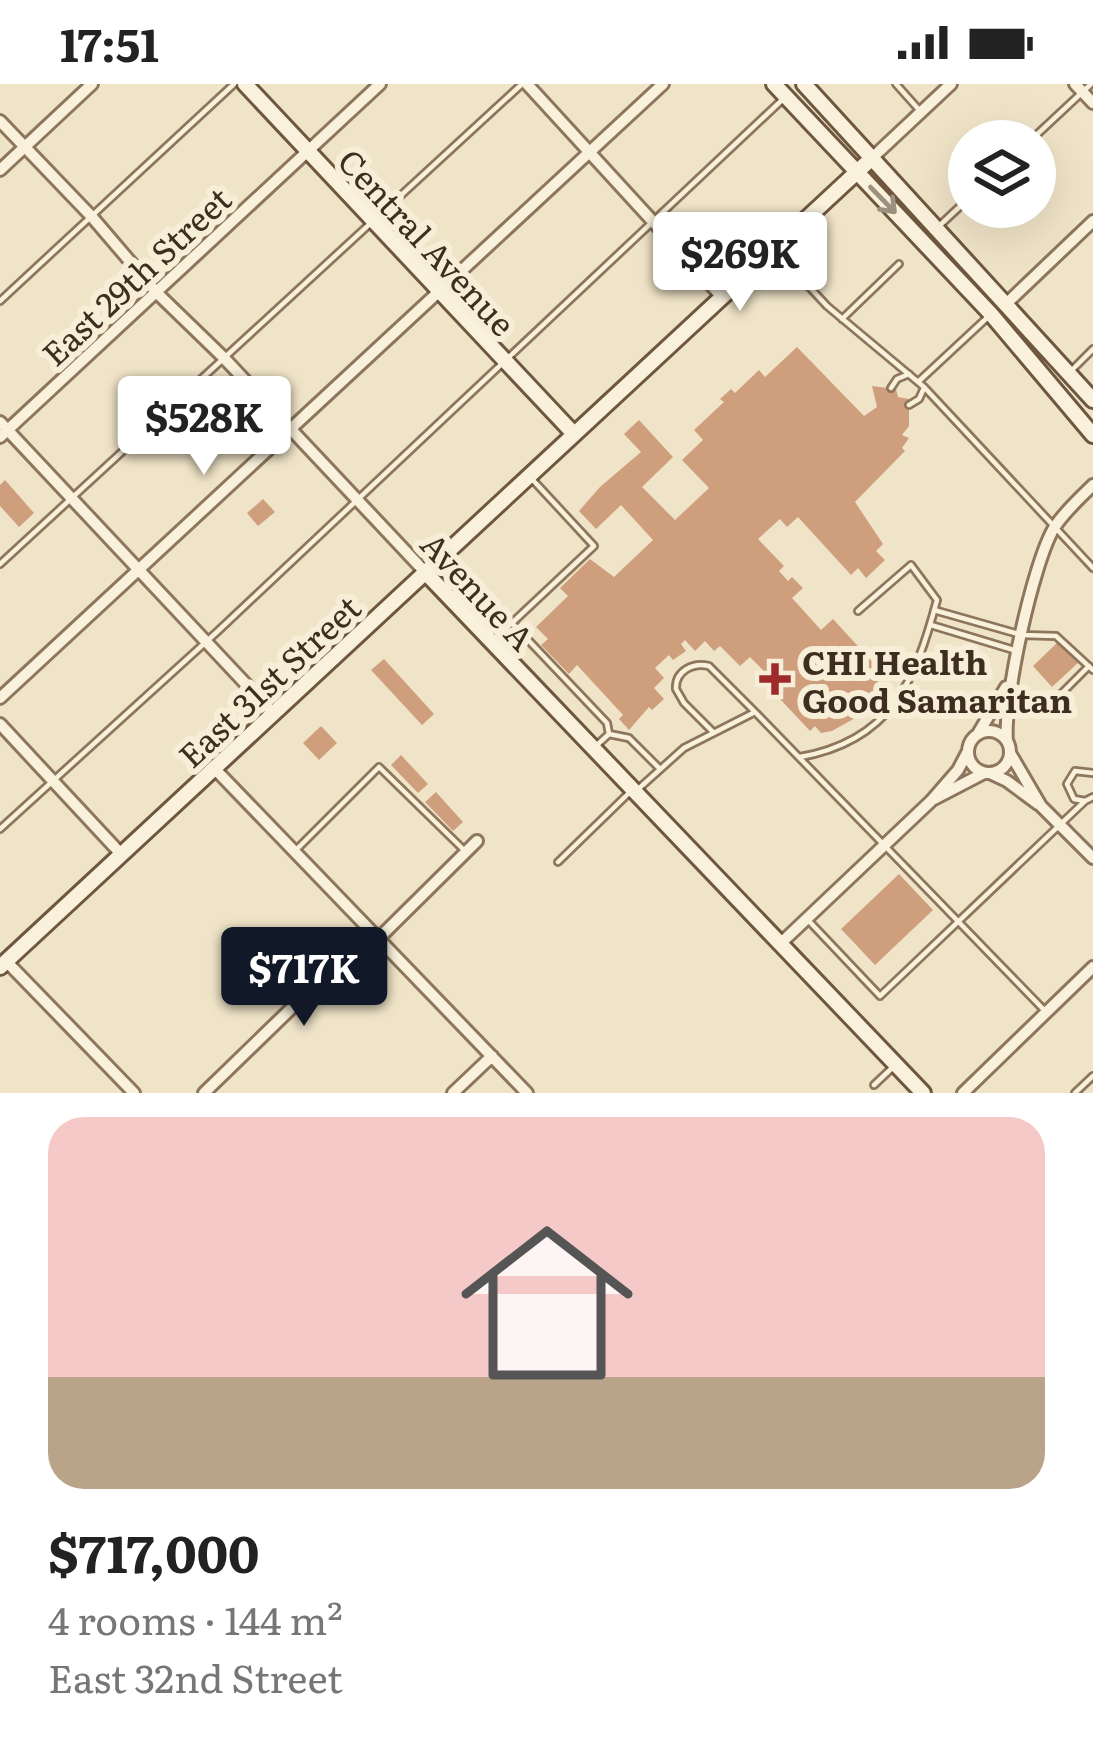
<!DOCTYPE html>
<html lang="en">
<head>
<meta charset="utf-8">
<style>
  body { margin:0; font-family:Literata,serif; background:#f2f2f2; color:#222; height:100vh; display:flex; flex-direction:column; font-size:45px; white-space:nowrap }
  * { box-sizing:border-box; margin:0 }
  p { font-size:39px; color:#767676 }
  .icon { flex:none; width:66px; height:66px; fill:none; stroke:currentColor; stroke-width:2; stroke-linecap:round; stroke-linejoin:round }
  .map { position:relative; height:1009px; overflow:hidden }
  .drawer { display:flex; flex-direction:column; background:#fff; flex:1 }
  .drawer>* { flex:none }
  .tools { position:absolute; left:948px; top:36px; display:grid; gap:24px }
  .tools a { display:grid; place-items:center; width:108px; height:108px; border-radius:50%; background:#fff; box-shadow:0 12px 48px #0002; font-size:60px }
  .price { position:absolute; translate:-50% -102px; padding:0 27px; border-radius:12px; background:#fff; color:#222; font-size:39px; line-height:78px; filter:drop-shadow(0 3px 6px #0008) }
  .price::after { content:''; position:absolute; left:50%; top:72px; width:36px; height:27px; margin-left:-18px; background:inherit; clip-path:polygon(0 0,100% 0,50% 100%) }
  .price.selected { background:#111827; color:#fff }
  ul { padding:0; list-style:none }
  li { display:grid; align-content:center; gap:24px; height:636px; padding:0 48px }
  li+li { border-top:3px solid #e0e0e0 }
  li span { display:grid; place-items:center; height:372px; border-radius:36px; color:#555 }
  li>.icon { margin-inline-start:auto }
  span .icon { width:216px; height:216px; fill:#fffc; stroke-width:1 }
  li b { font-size:51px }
  .status { display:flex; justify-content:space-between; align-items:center; height:84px; padding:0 60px; background:#fff; direction:ltr }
  .status svg { height:33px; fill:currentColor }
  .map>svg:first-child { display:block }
</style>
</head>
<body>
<div class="status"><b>17:51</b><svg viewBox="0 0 49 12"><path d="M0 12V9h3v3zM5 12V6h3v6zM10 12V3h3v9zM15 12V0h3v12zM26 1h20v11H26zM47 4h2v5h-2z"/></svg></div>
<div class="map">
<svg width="1093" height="1009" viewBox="0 0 1093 1009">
  <rect width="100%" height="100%" fill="#f0e4c8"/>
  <path fill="#cf9f7d" d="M 797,263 L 864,332 L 877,323 L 872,302 L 896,305 L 898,313 L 909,315 L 909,342 L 902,351 L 909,354 L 902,364 L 905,367 L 855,418 L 883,460 L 876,467 L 885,476 L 866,494 L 858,484 L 851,491 L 798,433 L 787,443 L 780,435 L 758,455 L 784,482 L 779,487 L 788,497 L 792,493 L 803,504 L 792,514 L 821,546 L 833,535 L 878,584 L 873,588 L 878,594 L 877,603 L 857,633 L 832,647 L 821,649 L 815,642 L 810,647 L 765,599 L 771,594 L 750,573 L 740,582 L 720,562 L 714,567 L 705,557 L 695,567 L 685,556 L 681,560 L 686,567 L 673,576 L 669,571 L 655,584 L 664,594 L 654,604 L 664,615 L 652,626 L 649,623 L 629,646 L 619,635 L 623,631 L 577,581 L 569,590 L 541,561 L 548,555 L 536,543 L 568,512 L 560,504 L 590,475 L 614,493 L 653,456 L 621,421 L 596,445 L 579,427 L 600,403 L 641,368 L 624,350 L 639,336 L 673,373 L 642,403 L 675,436 L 709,404 L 682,376 L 703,356 L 694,346 L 724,318 L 720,315 L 731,305 L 735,309 L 759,286 L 765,293 Z
    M 5,396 L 34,429 L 19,443 L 0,422 L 0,401 Z
    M 263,415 L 275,428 L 258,442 L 247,429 Z
    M 1059,557 L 1079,578 L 1052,603 L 1033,582 Z
    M 384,575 L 434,630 L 422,641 L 371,586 Z
    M 321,642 L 337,659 L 319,676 L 303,659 Z
    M 401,671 L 428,700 L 418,709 L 391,681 Z
    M 436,708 L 463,738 L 453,747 L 425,718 Z
    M 899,790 L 933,826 L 875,881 L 841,845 Z"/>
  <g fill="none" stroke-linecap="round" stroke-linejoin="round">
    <g stroke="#8d765c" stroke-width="10">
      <path id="lane" d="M 896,0 L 921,28
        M 1030,57 L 1091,0
        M 938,143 L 969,114
        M 775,166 L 827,222 L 924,303 L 1093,484
        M 0,217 L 234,0
        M 842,235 L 899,180
        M 1071,287 L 1093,265
        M 918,298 L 989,232
        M 891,304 L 897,295 L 909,290
        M 909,321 L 919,315 L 924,304
        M 0,480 L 522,0
        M 934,526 L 1022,551 L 1056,552 L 1093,586
        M 512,539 L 594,462 L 531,394
        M 931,541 L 1017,567
        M 492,556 L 512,539 L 607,639 L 609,650 L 597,661
        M 1049,622 L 1089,582
        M 714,649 L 684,619 L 676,605 C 675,587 693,578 709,582 L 755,628 L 1046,928
        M 609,650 L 629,654 L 660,685
        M 800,673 C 891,657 915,598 937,516 L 911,481 L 858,527
        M 1093,689 L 1075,687 L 1067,700 L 1074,715 L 1085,717 L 1093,713
        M 636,707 L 684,664 L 755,628
        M 0,745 L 218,547 L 782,16
        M 295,767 L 379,683 L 465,767
        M 558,778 L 631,707
        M 807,835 L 880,912 L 1085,717
        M 874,1001 L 892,984
        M 1075,1009 L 1093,992"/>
    </g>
    <g stroke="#8d765c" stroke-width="16">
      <path id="street" d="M 527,0 L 722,213
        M 1075,0 L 1093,19
        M 0,37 L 92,133 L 157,209 L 224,274 L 425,488
        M 872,74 L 951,0
        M 0,86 L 92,0
        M 1007,219 L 1093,137
        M 0,338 L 273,629
        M 0,353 L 380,0
        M 0,614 L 663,0
        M 0,640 L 121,770
        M968 668a21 21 0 1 1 42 0a21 21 0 1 1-42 0Z
        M 979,648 L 1006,603
        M 1007,657 C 1003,616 1033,479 1054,444 C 1064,428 1080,414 1093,401
        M 1010,669 L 1041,722 L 1093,774
        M 214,684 L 527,1009
        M 990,689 L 1007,697 L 1038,720
        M 934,715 L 984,689
        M 379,854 L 477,757
        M 780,860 L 931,717 L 958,686 L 968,667
        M 6,877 L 134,1009
        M 204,1009 L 371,847
        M 453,1009 L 492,972
        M 963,1009 L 1093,883"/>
    </g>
    <g stroke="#6f573f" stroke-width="20">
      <path id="secondary" d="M 245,0 L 574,350
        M 774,0 L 991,230 L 1093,351
        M 804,0 L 1093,316
        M 425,488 L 923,1009
        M 0,883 L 872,74"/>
    </g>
    <use href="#lane" stroke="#faf1dc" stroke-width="4.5"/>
    <use href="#street" stroke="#faf1dc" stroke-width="10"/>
    <use href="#secondary" stroke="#faf1dc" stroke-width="14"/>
  </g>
  <defs><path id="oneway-shaft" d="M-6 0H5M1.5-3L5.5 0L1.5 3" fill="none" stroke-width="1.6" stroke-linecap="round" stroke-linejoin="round" transform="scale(3)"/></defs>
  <use stroke="#9c907e" href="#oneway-shaft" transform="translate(883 116) rotate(46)"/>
  <path fill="#9e2a2b" stroke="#f7eed8" stroke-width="4.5" d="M769 577h12v12h12v12h-12v12h-12v-12h-12v-12h12z"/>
  <g text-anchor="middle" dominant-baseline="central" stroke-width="12" stroke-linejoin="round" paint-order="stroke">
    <g font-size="33" fill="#3d2e20" stroke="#f7eed8">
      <text transform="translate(428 157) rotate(47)">Central Avenue</text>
      <text transform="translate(135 191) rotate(-43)">East 29th Street</text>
      <text transform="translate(479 506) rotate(47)">Avenue A</text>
      <text transform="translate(268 596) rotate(-43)">East 31st Street</text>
    </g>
    <g font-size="33" font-weight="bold" fill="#3d2e20" stroke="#f7eed8" text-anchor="start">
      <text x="802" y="576">CHI Health<tspan x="802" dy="38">Good Samaritan</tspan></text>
    </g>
  </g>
</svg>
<div class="tools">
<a><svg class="icon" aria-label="layers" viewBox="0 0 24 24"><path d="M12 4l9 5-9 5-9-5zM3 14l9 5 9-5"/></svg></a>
</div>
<b class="price" style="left:740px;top:230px">$269K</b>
<b class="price" style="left:204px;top:394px">$528K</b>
<b class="price selected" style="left:304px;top:945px">$717K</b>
</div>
<section class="drawer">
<ul>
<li><span style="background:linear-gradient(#f6c9c9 70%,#b9a48a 0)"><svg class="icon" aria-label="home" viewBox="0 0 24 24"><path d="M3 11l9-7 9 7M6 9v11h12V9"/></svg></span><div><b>$717,000</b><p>4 rooms · 144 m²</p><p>East 32nd Street</p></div></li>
</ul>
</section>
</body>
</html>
